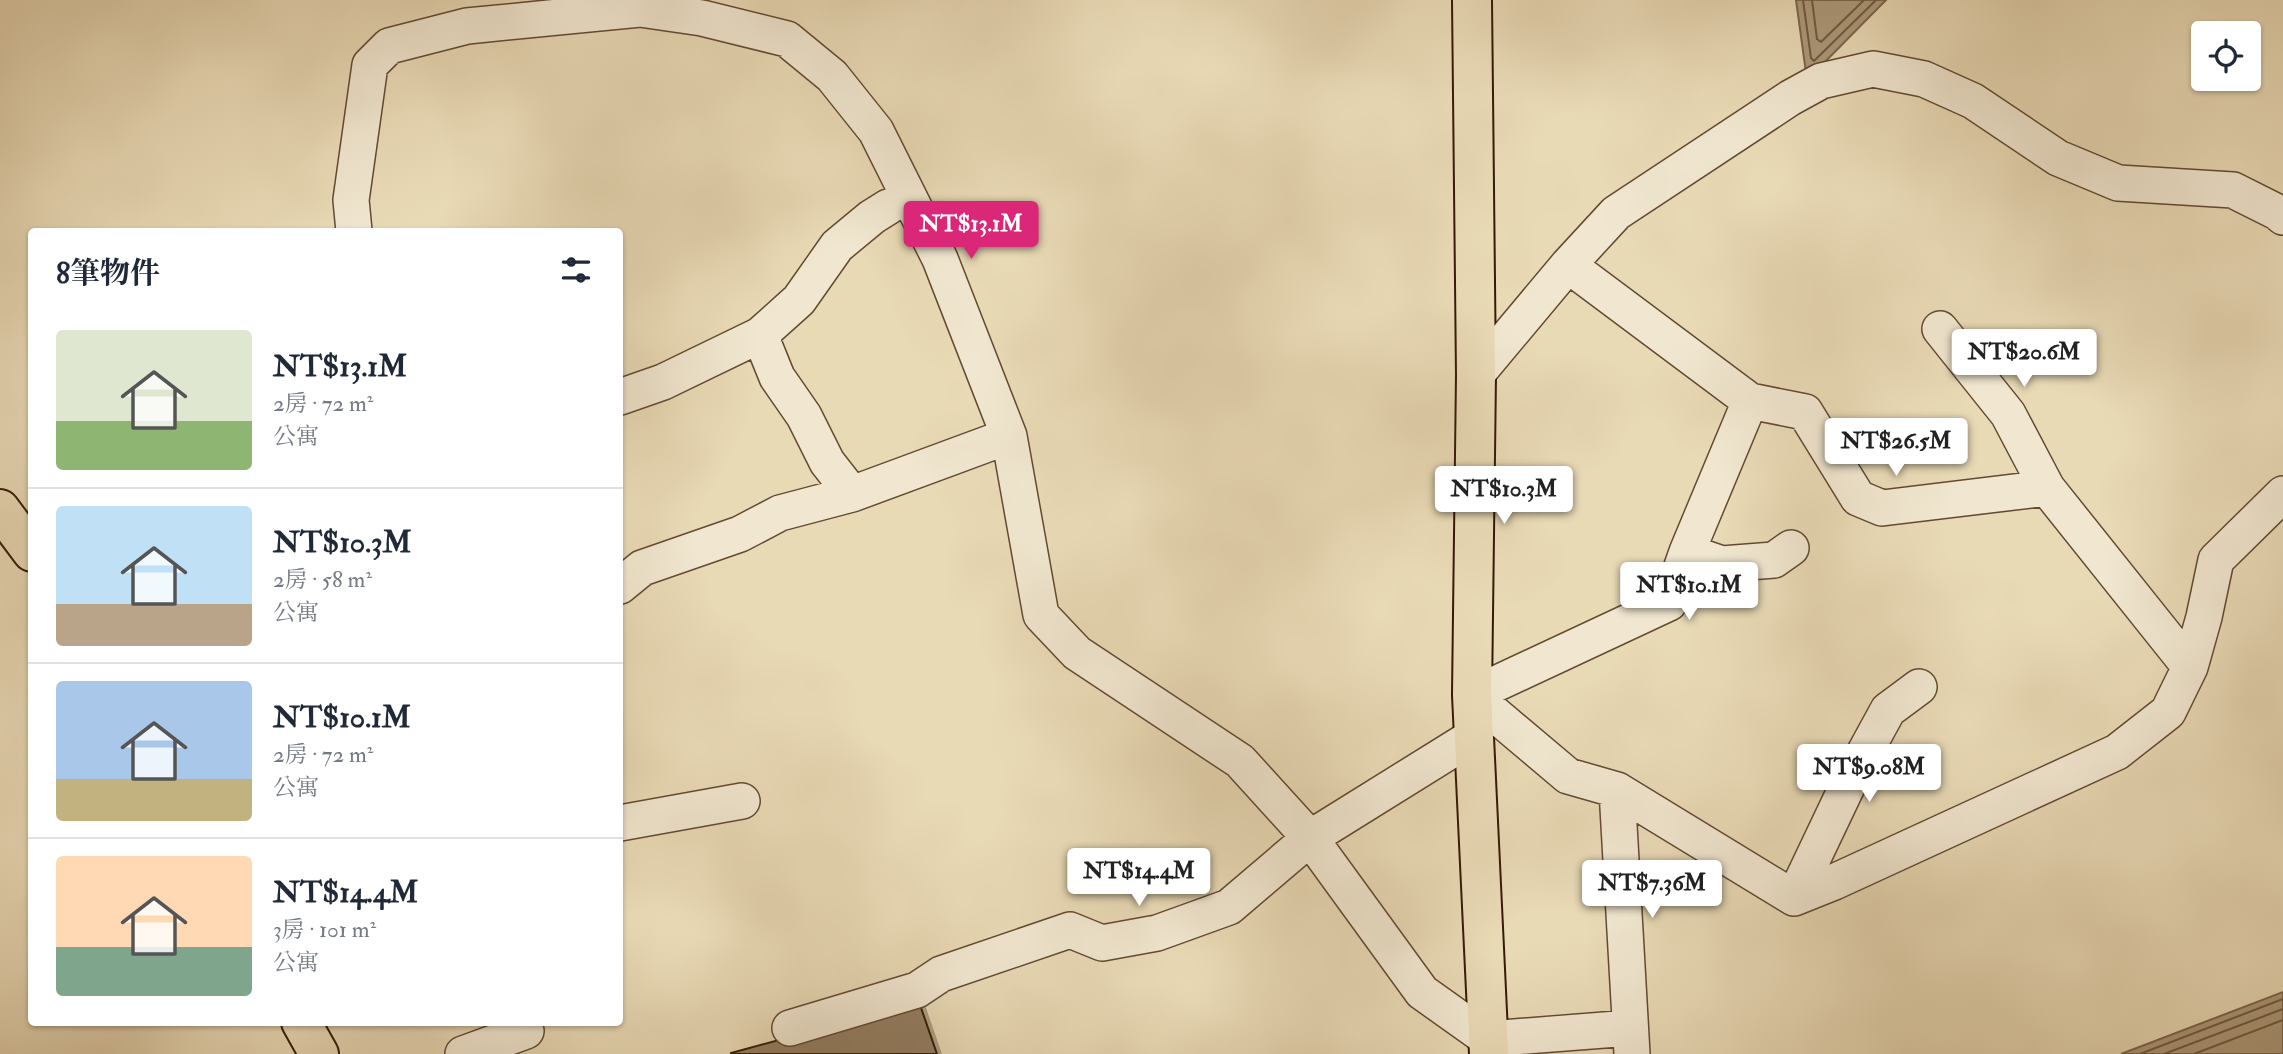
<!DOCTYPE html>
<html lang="zh-TW">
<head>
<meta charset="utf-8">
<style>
  body { margin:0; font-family:"IM FELL Double Pica","Noto Serif TC",serif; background:#f6f6f7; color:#1f2937; height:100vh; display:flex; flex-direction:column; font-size:26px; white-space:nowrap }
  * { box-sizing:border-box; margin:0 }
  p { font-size:23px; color:#747a83 }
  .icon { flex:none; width:38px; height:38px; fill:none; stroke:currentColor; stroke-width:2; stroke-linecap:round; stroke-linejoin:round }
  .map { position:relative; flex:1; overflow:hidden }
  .details { position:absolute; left:28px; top:228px; width:595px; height:798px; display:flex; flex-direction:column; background:#fff; border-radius:7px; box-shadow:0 2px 5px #0004 }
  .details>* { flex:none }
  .fabs { position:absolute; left:2191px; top:21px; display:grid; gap:14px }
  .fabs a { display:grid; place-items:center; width:70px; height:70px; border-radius:7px; background:#fff; box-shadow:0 2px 5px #0004; font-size:35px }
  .price { position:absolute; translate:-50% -60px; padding:0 16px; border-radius:7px; background:#fff; color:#222; font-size:23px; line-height:46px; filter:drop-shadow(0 2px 4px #0008) }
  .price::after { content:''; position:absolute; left:50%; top:42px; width:21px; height:16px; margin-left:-10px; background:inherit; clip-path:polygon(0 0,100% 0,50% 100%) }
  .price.selected { background:#db2777; color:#fff }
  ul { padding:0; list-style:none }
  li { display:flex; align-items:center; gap:21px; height:175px; padding:0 28px }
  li+li { border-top:2px solid #e0e1e3 }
  li span { display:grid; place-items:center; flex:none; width:196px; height:140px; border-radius:7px; color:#555 }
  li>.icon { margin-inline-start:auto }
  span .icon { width:84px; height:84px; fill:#fffc; stroke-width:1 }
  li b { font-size:30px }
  h2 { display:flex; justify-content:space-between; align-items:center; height:84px; padding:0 28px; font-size:30px }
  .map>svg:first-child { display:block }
</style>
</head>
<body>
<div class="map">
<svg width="2283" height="1054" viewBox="0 0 2283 1054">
  <defs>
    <filter id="shadow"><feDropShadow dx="6" dy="6" stdDeviation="0" flood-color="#0004"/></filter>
  </defs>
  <rect width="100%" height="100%" fill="#e9dab6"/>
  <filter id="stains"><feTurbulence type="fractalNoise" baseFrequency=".00286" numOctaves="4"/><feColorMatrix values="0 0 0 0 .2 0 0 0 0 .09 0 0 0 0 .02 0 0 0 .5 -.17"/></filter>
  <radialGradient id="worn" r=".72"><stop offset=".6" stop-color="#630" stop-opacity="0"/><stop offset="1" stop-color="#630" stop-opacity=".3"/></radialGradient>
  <path fill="#ac997a" stroke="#7d664c" stroke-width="2" d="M 1796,0 L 1886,0 L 1807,80 Z
    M 2283,992 L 2283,1054 L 2121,1054 Z"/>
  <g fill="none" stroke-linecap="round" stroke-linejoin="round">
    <path stroke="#715a40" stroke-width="2" d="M 1803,0 L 1811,58 L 1814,61 L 1876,0
      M 1812,0 L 1817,39 L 1821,42 L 1864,0
      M 2140,1054 L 2283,999
      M 2164,1054 L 2283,1009
      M 2194,1054 L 2283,1020"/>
  </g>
  <path fill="#937e62" stroke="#361a06" stroke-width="2" filter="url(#shadow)" d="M 919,1002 L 937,1054 L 731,1054 L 731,1053 Z"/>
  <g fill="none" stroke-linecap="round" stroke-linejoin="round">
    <g stroke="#634a32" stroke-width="38">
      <path id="minor" d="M 354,231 L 351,200 L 370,65 L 389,46 L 467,26 L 640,9 L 702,18 L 787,39 L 832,76 L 876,131 L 940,259 L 1009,436 L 1041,615 L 1077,653 L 1240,761 L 1310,838 L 1422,992 L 1488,1039 L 1630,1028
        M 1568,265 L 1750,401 L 1805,412 L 1858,498 L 1882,508 L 2047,488 L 2190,667
        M 1940,329 L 2008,414 L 2047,488
        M 760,335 L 777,377 L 804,416 L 827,462 L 852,494
        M 1476,375 L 1568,265 L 1616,213 L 1790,98 L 1821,81 L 1873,69 L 1924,79 L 1973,101 L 2058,158 L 2118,183 L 2233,190 L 2277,212 L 2283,217
        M 620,397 L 663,382 L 760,335 L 799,300 L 837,246 L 872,217 L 888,207
        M 1750,401 L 1687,552 L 1669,603 L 1472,695 L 1568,776 L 1617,790 L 1794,898 L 1834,882 L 2117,752 L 2168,712 L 2190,667 L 2204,617 L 2216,560 L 2283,494
        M 1687,552 L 1722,564 L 1774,560 L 1791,548
        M 620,586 L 642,568 L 740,534 L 780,513 L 852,494 L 1009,436
        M 1617,790 L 1632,1054
        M 620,823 L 742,801
        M 1794,898 L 1853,774 L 1888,710 L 1919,687
        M 790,1028 L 917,990 L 941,974 L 1070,930 L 1102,943 L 1157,933 L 1229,907 L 1310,838 L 1474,736
        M 463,1054 L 526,1031 L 523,1022"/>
    </g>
    <g stroke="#361a06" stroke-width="42">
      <path id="major" d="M 1472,0 L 1476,375 L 1472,695 L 1489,1054
        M 0,509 L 32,552
        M 301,1022 L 319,1054"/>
    </g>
    <use href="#minor" stroke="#f1e7d0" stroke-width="35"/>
    <use href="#major" stroke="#e9dab6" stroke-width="38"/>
  </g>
  <rect width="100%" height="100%" filter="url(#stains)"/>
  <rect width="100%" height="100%" fill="url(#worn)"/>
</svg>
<div class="fabs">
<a><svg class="icon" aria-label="locate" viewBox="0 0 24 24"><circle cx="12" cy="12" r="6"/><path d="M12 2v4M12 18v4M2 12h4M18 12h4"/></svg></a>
</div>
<b class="price selected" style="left:971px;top:261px">NT$13.1M</b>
<b class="price" style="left:2024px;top:389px">NT$20.6M</b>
<b class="price" style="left:1896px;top:478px">NT$26.5M</b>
<b class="price" style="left:1504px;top:526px">NT$10.3M</b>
<b class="price" style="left:1689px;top:622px">NT$10.1M</b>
<b class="price" style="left:1869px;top:804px">NT$9.08M</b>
<b class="price" style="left:1139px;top:908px">NT$14.4M</b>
<b class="price" style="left:1652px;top:920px">NT$7.36M</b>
<section class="details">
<h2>8筆物件<svg class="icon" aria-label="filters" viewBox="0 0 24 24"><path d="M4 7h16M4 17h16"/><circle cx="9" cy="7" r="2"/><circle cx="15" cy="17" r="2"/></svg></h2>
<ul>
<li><span style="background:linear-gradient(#dfe7d0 65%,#8fb573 0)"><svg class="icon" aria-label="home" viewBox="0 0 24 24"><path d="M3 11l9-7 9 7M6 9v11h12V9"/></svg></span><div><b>NT$13.1M</b><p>2房 · 72 m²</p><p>公寓</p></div></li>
<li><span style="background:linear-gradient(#bfe0f5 70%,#b9a48a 0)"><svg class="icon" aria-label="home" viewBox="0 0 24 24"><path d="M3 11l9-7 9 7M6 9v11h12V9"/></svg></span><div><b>NT$10.3M</b><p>2房 · 58 m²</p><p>公寓</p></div></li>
<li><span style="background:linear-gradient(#a9c7e8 70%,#c2b280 0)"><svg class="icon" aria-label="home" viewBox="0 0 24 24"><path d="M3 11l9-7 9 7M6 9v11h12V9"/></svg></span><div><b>NT$10.1M</b><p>2房 · 72 m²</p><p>公寓</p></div></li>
<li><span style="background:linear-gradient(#ffd9b3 65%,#7fa58c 0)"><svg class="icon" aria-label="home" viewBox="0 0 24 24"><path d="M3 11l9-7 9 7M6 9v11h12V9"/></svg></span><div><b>NT$14.4M</b><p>3房 · 101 m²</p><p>公寓</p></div></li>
</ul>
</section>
</div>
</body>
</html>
